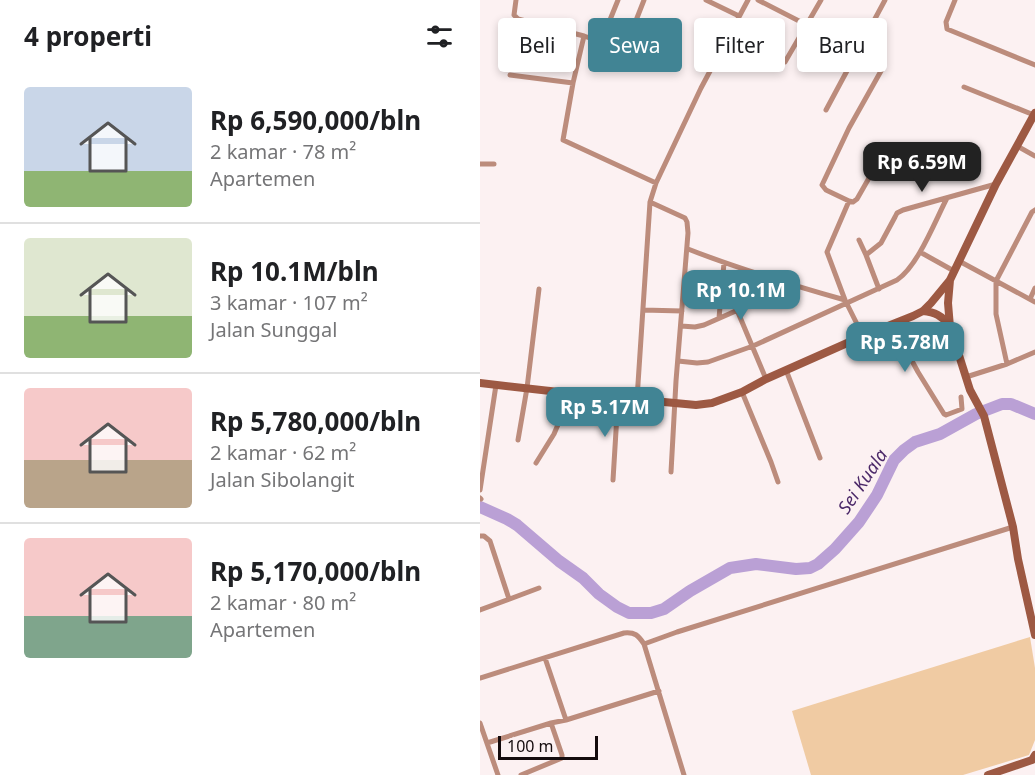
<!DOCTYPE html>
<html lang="id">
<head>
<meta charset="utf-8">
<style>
  body { margin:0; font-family:"Noto Sans",sans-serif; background:#f2f2f2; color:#202124; height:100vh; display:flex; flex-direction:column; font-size:22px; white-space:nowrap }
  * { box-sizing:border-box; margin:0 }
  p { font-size:20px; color:#757577 }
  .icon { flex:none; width:33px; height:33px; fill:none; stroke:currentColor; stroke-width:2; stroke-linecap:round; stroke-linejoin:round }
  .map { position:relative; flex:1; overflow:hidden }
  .sheet { display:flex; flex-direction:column; background:#fff; width:480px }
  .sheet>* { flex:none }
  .top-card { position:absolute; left:18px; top:18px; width:447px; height:54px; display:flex; gap:12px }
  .scale { position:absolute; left:18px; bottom:15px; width:100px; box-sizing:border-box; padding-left:6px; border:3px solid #140b0d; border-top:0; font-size:16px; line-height:21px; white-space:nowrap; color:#140b0d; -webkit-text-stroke:4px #fcf1f2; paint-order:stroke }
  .price { position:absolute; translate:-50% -51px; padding:0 14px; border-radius:12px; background:#418494; color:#fff; font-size:20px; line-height:39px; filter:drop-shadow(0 2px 3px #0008) }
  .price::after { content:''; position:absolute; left:50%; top:36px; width:18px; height:14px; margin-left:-9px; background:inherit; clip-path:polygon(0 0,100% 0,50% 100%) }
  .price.active { background:#222; color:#fff }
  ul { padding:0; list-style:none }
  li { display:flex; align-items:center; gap:18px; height:150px; padding:0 24px }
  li+li { border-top:2px solid #e0e0e0 }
  li span { display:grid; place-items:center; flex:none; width:168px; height:120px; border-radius:6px; color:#555 }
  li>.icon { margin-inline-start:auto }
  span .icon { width:72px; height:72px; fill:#fffc; stroke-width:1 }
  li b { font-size:26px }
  h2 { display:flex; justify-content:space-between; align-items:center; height:72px; padding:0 24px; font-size:26px }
  .chip { padding:0 21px; border-radius:6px; background:#fff; box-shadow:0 3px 9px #0003; font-size:21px; line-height:54px }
  .chip.active { background:#418494; color:#fff }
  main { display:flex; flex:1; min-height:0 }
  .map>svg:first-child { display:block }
</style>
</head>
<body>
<main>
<section class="sheet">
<h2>4 properti<svg class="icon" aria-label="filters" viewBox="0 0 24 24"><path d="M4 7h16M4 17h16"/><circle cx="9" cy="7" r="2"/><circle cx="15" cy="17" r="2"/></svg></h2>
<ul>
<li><span style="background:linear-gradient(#c9d6e8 70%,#8fb573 0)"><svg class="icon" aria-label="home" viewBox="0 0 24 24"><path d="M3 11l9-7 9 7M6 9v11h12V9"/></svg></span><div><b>Rp 6,590,000/bln</b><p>2 kamar · 78 m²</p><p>Apartemen</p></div></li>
<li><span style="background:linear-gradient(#dfe7d0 65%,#8fb573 0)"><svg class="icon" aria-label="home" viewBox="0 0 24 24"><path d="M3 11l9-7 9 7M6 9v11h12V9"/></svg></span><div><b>Rp 10.1M/bln</b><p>3 kamar · 107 m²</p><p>Jalan Sunggal</p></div></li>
<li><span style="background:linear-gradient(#f6c9c9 60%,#b9a48a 0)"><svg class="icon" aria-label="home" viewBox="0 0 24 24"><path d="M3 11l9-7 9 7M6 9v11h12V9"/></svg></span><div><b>Rp 5,780,000/bln</b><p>2 kamar · 62 m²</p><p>Jalan Sibolangit</p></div></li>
<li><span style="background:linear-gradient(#f6c9c9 65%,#7fa58c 0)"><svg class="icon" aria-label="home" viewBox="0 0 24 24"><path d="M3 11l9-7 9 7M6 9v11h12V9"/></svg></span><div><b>Rp 5,170,000/bln</b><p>2 kamar · 80 m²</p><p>Apartemen</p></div></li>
</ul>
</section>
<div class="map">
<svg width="555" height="775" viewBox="0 0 555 775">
  <rect width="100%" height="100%" fill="#fcf1f2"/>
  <path fill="#f0cba3" d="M 550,637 L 555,668 L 555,740 L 549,755 L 483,775 L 331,775 L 312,711 Z"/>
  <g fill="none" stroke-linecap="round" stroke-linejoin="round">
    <path stroke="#baa0d5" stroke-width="12" d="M 0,507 L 27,519 L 37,525 L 79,561 L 103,578 L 119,594 L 137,607 L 149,613 L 171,613 L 184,609 L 210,591 L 250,568 L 276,564 L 316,569 L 330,568 L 338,564 L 355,549 L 379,522 L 397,495 L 414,460 L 424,450 L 435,442 L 460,434 L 496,414 L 522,404 L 531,404 L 555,414"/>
    <path stroke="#bc8c7c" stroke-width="5" d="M 36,0 L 34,15 L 38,19 L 104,36
      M 138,0 L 121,42 L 144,51
      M 226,0 L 259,16
      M 278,0 L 397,61 L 401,66 L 401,71 L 369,128 L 342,185 L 346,190 L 369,201
      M 475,0 L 466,22 L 467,29 L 555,65
      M 121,42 L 104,36 L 93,83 L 83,140 L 176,183
      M 161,58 L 144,51 L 164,0
      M 305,62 L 341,0
      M 30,75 L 93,83
      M 484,87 L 554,115
      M 346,110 L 405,0
      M 537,146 L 555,156
      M 0,164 L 14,164
      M 170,202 L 205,218 L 207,222 L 208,233 L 196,381 L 191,472
      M 379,240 L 386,255
      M 208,249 C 259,269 312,285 365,300
      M 440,252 L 474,271
      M 479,261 L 555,302
      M 399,289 L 386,255 L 401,243 L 415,217 L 417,213 L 423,210 L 516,184
      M 550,299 L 555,288
      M 163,310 L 202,311
      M 257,310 L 286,379
      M 239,318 L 244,263
      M 412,324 L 438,372 L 464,414 L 466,415 L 482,409 L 481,397
      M 201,326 L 215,327 L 224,325 L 303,290 L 316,287
      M 383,336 L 365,300 L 347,252 L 369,201 L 373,202 L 377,199 L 401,157
      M 198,361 L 217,363 L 228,362 L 273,346 L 417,280 C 438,266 455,221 467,198
      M 527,364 L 516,314 L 516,281 L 552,212 L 555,210
      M 306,370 L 340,458
      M 486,377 L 527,364 L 555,352
      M 262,392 L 291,462 L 298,482
      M 157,399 L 170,202 L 176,183 L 221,88 L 268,0
      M 38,440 L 47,388 L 59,289
      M 56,463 L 74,434 L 85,408 L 88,393
      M 133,480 L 138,398
      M 0,490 L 16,385
      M 0,498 L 1,499
      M 0,536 L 4,536 L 10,541 L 29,599
      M 0,610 L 59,588
      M 164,644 L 204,775
      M 65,658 L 86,720 L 179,691
      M 0,678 L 144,633 C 155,632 158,635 164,644 L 197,632 L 533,527
      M 0,723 L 18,775
      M 7,743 L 71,723 L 86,720
      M 41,775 L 82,758 L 82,755 L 71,723"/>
    <path stroke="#9d5943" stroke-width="8" d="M 470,280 L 468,303 L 470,327 L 490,390 L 504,416 L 533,527 L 538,559 L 555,635
      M 443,311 C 455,312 462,316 469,325
      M 0,383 L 88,393 L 216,405 L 232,403 L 262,392 L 286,379 L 383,336 L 433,316 L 443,311 L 451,303 L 470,280 L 516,184 L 555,113
      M 508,775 L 552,760 L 555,755"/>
  </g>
  <g text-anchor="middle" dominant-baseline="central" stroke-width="4.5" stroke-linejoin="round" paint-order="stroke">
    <g font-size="18" font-style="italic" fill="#4c2969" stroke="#fcf1f2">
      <text transform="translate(382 481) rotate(-56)">Sei Kuala</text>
    </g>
  </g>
</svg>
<div class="scale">100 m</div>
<b class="price active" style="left:442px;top:193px">Rp 6.59M</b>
<b class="price" style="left:261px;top:321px">Rp 10.1M</b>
<b class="price" style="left:425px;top:373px">Rp 5.78M</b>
<b class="price" style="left:125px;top:438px">Rp 5.17M</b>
<div class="top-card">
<a class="chip">Beli</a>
<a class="chip active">Sewa</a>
<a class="chip">Filter</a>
<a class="chip">Baru</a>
</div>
</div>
</main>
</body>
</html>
